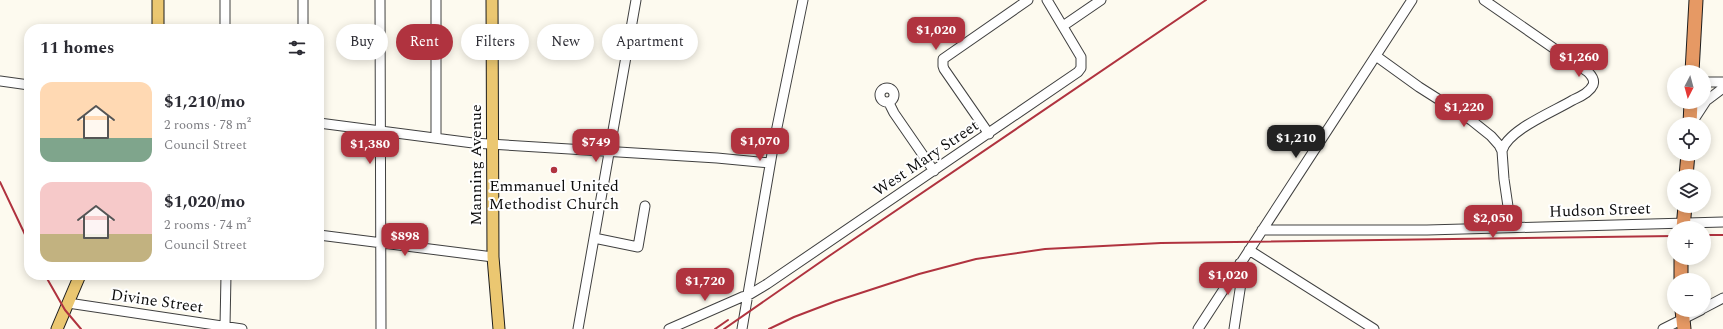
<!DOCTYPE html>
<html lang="en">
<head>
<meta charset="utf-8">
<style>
  body { margin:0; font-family:Spectral,serif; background:#f7f7f7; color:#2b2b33; height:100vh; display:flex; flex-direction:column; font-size:15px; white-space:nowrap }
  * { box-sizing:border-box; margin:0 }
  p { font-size:13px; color:#7c7c81 }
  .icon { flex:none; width:22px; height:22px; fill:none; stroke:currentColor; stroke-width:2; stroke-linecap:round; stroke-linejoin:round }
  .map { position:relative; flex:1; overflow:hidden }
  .panel { position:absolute; left:24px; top:24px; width:300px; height:256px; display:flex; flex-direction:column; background:#fff; border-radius:16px; box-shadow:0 2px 10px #0003 }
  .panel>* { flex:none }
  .top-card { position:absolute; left:336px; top:24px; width:380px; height:36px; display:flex; gap:8px }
  .needle { width:26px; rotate:186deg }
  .controls { position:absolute; left:1667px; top:65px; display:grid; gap:8px }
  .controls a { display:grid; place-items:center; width:44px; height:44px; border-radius:50%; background:#fff; box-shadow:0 2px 10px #0003; font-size:20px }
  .price { position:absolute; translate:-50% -34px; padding:0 9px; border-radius:8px; background:#b0333f; color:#fff; font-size:13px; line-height:26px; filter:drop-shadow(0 1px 2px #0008) }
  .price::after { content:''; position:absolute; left:50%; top:24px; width:12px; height:9px; margin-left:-6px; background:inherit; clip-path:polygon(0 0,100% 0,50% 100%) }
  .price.active { background:#222; color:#fff }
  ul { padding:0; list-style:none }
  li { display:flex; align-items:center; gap:12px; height:100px; padding:0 16px }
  li span { display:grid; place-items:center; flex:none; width:112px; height:80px; border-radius:12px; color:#555 }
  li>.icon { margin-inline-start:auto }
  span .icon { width:48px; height:48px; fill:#fffc; stroke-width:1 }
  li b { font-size:17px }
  h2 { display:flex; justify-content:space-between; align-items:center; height:48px; padding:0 16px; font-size:17px }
  .tag { padding:0 14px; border-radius:18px; background:#fff; box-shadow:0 2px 10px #0003; font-size:14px; line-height:36px }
  .tag.active { background:#b0333f; color:#fff }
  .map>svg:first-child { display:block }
</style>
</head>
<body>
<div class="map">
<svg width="1723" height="329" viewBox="0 0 1723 329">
  <rect width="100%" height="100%" fill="#fdfaef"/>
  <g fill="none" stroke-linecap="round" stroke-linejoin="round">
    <g stroke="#404040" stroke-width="11">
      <path id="minor" d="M 303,0 L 303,29
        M 380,0 L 381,329
        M 436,0 L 436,138
        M 1484,0 L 1588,72 C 1592,76 1595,80 1593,85 C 1590,92 1580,97 1573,100 C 1555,111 1507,130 1502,151
        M 1063,26 L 1101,0
        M 225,29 L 225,0
        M 1376,56 L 1419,87 L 1471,120 L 1491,136 L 1499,145 L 1502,151 L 1504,179 L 1511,227
        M 0,81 L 29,85
        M 1704,82 L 1723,82
        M880 95a7 7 0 1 1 14 0a7 7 0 1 1-14 0Z
        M 889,103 L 894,113 L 934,171
        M 319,123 L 473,143 L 717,158 L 770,163
        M 1691,124 L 1706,101 L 1723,88
        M 989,134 L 944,69 L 943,66 L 943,59 L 1028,0
        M 1262,230 L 1427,230 L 1723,222
        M 319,235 L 493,257
        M 594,238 L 638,247 L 645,206
        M 1249,250 L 1374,329
        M 68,303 L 242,329
        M 1704,308 L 1723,298
        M 225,326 L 226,275
        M 578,329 L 636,0
        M 669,329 L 742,297 L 747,296 L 767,284 L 1078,72 L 1081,68 L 1081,57 L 1047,0
        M 742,329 L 774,142 L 803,0
        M 1198,329 L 1412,0
        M 1234,329 L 1241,283 L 1240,263
        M 1663,329 L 1701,310"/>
    </g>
    <g stroke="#1e1e1e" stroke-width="13">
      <path id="major" d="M 158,0 L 158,29
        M 492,0 L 493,257 L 499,329
        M 57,329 L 80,275"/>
    </g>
    <g stroke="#1e1e1e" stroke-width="15">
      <path id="highway" d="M 1692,72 L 1696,0
        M 1690,124 L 1691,102
        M 1686,176 L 1688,154
        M 1683,228 L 1685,206
        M 1681,280 L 1681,258
        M 1682,310 L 1684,329"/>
    </g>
    <use href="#minor" stroke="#fff" stroke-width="9"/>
    <use href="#major" stroke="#ebc771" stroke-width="11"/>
    <use href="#highway" stroke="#e69964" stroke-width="13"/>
    <path stroke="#b0333f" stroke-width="2" d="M 0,182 L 29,243
      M 1704,235 L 1723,235
      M 45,275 L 65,310 L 81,329
      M 715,329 L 728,320
      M 724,329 L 832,254 L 1206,0
      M 769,329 L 794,317 L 836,301 L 919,274 L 976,259 L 1045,249 L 1161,243 L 1674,236"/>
  </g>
  <circle fill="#b0333f" stroke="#fff" stroke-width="1.5" cx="554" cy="170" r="4"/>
  <g text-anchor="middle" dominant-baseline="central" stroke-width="4" stroke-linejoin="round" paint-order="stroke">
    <g font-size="16" fill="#0d0d0d" stroke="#fff">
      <text transform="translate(926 158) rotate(-34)">West Mary Street</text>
      <text transform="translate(476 165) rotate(-90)">Manning Avenue</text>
      <text transform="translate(1600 210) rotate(-2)">Hudson Street</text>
      <text transform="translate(157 301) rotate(8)">Divine Street</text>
    </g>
    <g font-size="16" fill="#0d0d0d" stroke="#fff">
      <text x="554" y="186">Emmanuel United<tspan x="554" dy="18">Methodist Church</tspan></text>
    </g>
  </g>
</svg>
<div class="controls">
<a><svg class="needle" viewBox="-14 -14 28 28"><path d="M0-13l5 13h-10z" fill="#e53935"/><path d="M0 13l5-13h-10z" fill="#7c7c81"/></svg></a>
<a><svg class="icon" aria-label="locate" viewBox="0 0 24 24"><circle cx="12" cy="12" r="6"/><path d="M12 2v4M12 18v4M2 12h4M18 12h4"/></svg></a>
<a><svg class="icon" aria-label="layers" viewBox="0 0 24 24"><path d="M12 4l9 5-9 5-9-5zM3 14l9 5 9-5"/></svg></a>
<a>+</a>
<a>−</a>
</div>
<b class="price" style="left:936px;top:51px">$1,020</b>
<b class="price" style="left:1579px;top:78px">$1,260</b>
<b class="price" style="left:1464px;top:128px">$1,220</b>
<b class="price active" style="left:1296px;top:159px">$1,210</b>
<b class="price" style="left:760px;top:162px">$1,070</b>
<b class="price" style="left:596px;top:163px">$749</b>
<b class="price" style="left:370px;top:165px">$1,380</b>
<b class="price" style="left:1493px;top:239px">$2,050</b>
<b class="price" style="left:405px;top:257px">$898</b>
<b class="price" style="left:1228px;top:296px">$1,020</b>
<b class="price" style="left:705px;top:302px">$1,720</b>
<div class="top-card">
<a class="tag">Buy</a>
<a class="tag active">Rent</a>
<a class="tag">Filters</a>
<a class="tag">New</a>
<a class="tag">Apartment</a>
</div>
<section class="panel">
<h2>11 homes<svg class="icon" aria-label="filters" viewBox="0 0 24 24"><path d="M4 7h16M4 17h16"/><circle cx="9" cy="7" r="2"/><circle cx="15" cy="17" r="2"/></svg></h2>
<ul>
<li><span style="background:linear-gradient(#ffd9b3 70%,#7fa58c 0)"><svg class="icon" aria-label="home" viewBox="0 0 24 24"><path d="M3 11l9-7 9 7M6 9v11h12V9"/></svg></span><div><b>$1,210/mo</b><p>2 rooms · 78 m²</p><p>Council Street</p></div></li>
<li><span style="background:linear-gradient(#f6c9c9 65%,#c2b280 0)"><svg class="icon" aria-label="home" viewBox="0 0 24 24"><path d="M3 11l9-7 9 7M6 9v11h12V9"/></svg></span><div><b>$1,020/mo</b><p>2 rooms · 74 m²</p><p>Council Street</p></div></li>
</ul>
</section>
</div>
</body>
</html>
